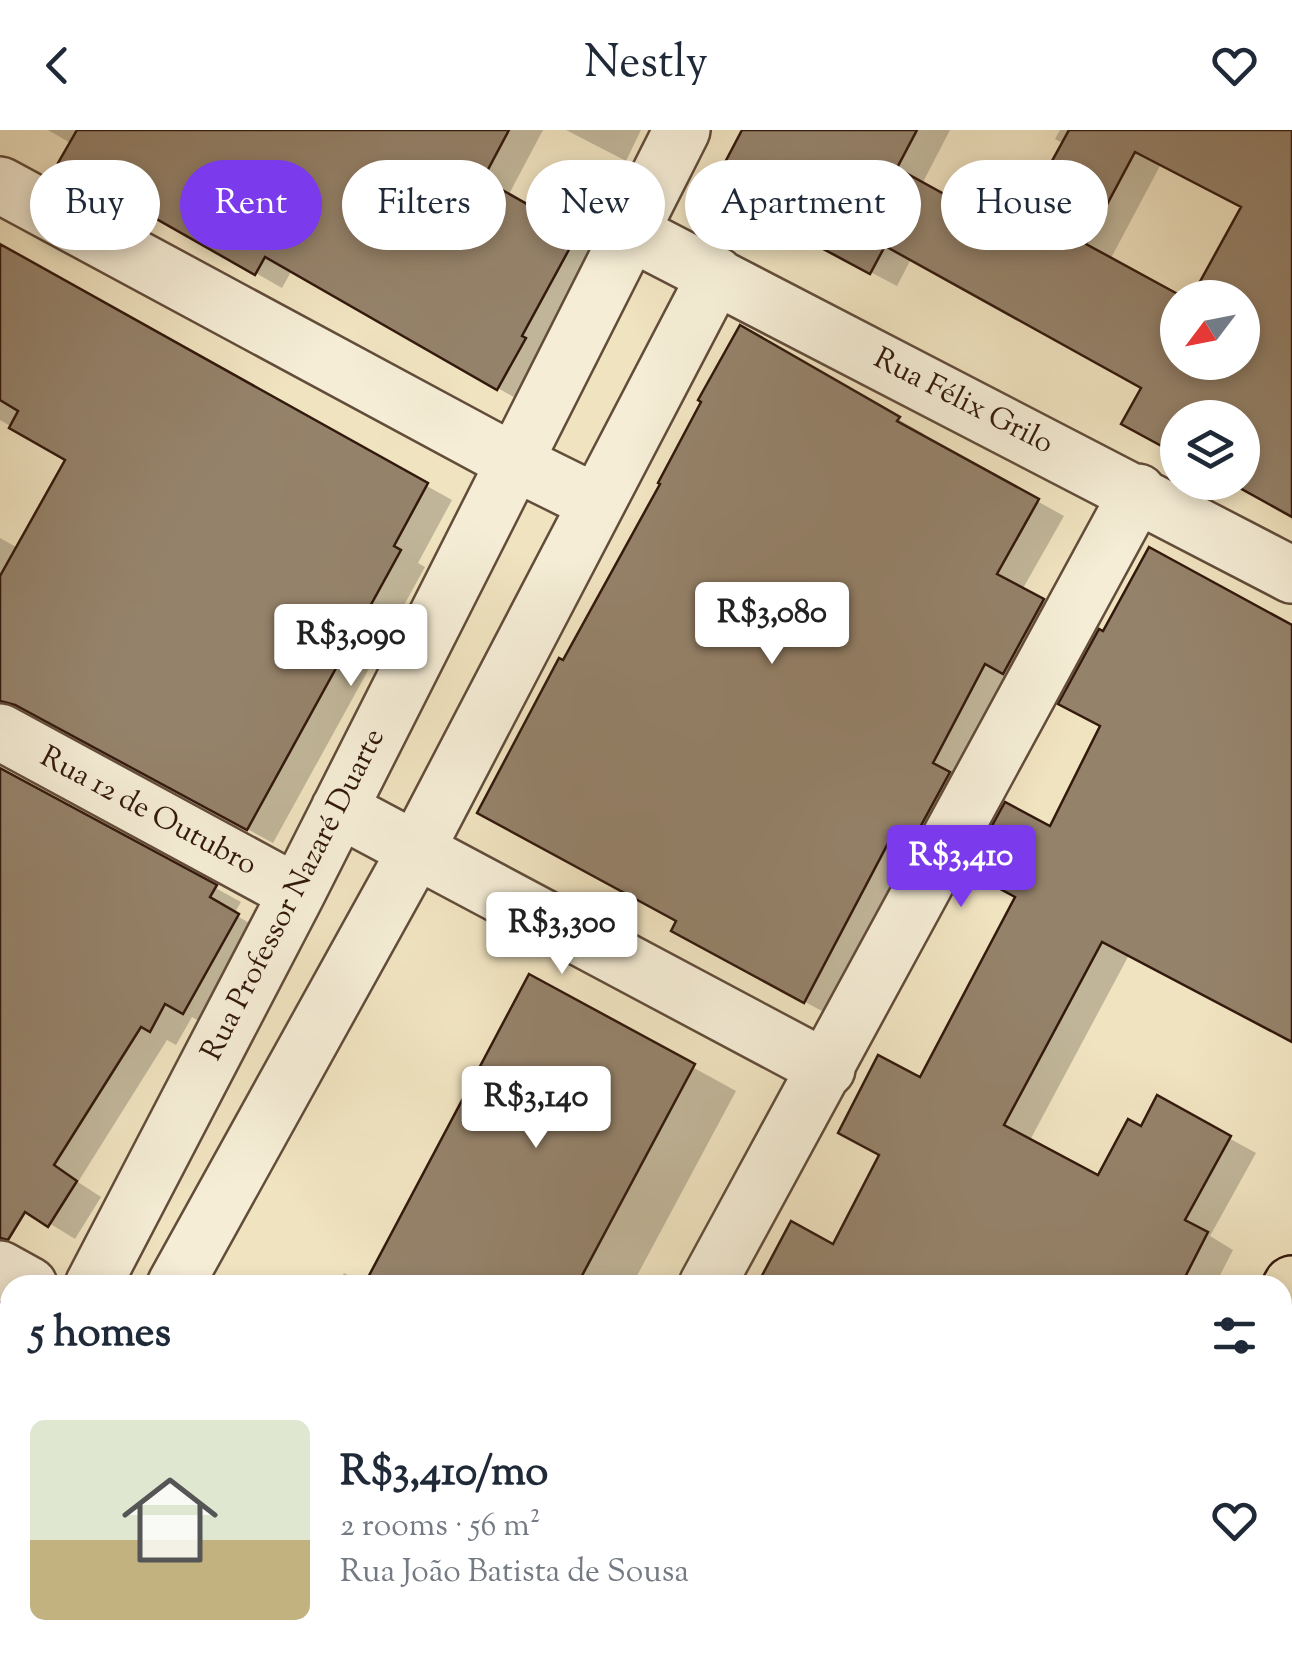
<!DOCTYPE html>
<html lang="en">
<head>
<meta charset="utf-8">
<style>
  body { margin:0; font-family:"Sorts Mill Goudy",serif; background:#f2f2f3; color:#1f2937; height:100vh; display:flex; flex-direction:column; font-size:38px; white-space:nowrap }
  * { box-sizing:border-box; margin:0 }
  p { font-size:32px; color:#747a83 }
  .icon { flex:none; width:55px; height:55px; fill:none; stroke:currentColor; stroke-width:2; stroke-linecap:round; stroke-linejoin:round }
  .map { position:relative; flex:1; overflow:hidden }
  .details { position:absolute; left:0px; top:1145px; width:1292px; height:390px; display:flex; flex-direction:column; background:#fff; border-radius:30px 30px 0 0; box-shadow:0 5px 15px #0003 }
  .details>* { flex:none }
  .hud { position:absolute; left:30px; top:30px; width:1232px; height:90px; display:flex; gap:20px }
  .needle { width:65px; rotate:238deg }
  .buttons { position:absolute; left:1160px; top:150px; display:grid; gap:20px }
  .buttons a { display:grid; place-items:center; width:100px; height:100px; border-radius:50%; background:#fff; box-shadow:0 5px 15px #0003; font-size:50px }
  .price { position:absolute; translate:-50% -85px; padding:0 22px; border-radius:10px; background:#fff; color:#222; font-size:32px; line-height:65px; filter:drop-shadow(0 2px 5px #0008) }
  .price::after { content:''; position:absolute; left:50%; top:60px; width:30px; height:22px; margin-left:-15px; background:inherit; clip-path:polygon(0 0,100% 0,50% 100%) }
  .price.active { background:#7c3aed; color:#fff }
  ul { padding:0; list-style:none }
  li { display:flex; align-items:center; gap:30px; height:250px; padding:0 30px }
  li span { display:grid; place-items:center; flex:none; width:280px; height:200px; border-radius:15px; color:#555 }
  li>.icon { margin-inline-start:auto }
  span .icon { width:120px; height:120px; fill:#fffc; stroke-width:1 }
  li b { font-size:42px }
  h2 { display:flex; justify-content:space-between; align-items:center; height:120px; padding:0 30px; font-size:42px }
  .tag { padding:0 35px; border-radius:45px; background:#fff; box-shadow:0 5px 15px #0003; font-size:35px; line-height:90px }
  .tag.active { background:#7c3aed; color:#fff }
  header { display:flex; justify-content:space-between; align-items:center; height:130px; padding:0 30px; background:#fff; font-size:45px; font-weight:600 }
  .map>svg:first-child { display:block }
</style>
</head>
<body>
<header><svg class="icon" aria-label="back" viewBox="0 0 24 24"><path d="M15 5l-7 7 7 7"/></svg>Nestly<svg class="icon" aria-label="heart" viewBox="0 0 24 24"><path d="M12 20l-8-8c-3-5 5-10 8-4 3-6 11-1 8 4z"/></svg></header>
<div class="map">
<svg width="1292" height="1535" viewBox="0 0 1292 1535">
  <rect width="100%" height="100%" fill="#f0e3c0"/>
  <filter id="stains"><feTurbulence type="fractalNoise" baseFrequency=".002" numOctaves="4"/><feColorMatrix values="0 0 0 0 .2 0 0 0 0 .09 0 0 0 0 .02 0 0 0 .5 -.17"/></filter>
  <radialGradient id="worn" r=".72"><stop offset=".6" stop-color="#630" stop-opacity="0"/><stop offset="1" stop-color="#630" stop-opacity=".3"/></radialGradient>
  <path fill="#0003" fill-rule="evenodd" d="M 48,0 L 543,0 L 508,66 L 603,120 L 524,273 L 292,140 L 282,158 L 62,32 L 72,14 Z
    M 566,0 L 641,0 L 626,31 Z
    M 745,0 L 950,0 L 922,54 L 1014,106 L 1064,14 L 1055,9 L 1060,0 L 1292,0 L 1292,385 L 1242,352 L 1242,288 L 1144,258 L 911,129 L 897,156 L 739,73 ZM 1161,34 L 1244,77 L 1242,232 L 1178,232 L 1178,168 L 1110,130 Z
    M 0,118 L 452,370 L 418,433 L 425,437 L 273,713 L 47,590 L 0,512 L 0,408 L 18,418 L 68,329 L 0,290 Z
    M 741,199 L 924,304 L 922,307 L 1064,386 L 1022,460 L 1069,487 L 831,886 L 700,815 L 679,791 L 564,533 L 664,353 Z
    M 1292,497 L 1292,910 L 1129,825 L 1029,1012 L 1099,1048 L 1142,1000 L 1158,969 L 1256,1023 L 1210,1106 L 1233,1120 L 1215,1155 L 760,1155 L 834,1117 L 1051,699 Z
    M 0,640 L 241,772 L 234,784 L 263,801 L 209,897 L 192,887 L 176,915 L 167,910 L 78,1052 L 101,1067 L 75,1109 L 0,1063 Z
    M 530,848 L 736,961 L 632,1155 L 367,1155 Z
    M 344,1143 L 367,1155 L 338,1155 Z
    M 0,1188 L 10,1194 L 10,1392 L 0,1409 Z
    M 0,1473 L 10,1479 L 10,1525 L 374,1525 L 368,1535 L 0,1535 Z
    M 828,1525 L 1025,1525 L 1020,1535 L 847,1535 Z
    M 604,1527 L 619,1535 L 600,1535 Z"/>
  <path fill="#95826a" stroke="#33190d" stroke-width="2.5" fill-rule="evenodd" d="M 77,0 L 509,0 L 483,49 L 578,103 L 522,206 L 526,208 L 497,260 L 265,127 L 255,145 L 58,33 Z
    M 742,0 L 917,0 L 897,38 L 1013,102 L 1069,0 L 1292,0 L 1292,387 L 1229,352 L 1242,352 L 1242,288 L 1178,288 L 1178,325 L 1121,294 L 1141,258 L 885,116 L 870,144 L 711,59 ZM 1135,22 L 1241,77 L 1191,168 L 1242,168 L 1242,232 L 1178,232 L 1178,168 L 1185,168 L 1086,114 Z
    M 0,114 L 428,353 L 394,416 L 401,420 L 247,700 L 15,575 L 0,571 L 0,446 L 65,330 L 9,298 L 18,281 L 0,270 Z
    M 740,195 L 900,287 L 897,291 L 1039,369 L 997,444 L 1044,469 L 1003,544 L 985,534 L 933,633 L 950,642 L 912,712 L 894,702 L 804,873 L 671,801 L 676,791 L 477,683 L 559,528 L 563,530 L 660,354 L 658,353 L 701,272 L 698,270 Z
    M 1149,417 L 1292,495 L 1292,912 L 1102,812 L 1004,995 L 1098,1045 L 1128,989 L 1141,996 L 1157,965 L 1231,1006 L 1185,1090 L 1208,1102 L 1181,1155 L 757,1155 L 791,1091 L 833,1114 L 879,1025 L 838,1003 L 878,925 L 920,947 L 1015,767 L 967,741 L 1005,672 L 1050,696 L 1100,596 L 1058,574 L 1099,499 L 1103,501 Z
    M 0,638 L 217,755 L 210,767 L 239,784 L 183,884 L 165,874 L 150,902 L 141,897 L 54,1035 L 77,1051 L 48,1097 L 25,1082 L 8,1110 L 0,1108 Z
    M 529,844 L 695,934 L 577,1155 L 364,1155 Z"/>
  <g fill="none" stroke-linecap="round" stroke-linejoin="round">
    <g stroke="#624c3a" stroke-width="60">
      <path id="minor" d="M 0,55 L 514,332 L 597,373
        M 632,103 L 1292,445
        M 0,602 L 297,763
        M 339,679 L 827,939
        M 0,1139 L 29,1155
        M 93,1155 L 297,763 L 682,0
        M 175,1155 L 415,722 L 716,145
        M 707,1155 L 1138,362
        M 682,1525 L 699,1535
        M 498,1535 L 503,1525"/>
    </g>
    <g stroke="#33190d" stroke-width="60">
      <path id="major" d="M 1282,1172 L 1292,1154
        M 1088,1535 L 1094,1525"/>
    </g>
    <use href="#minor" stroke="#f5edd6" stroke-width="55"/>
    <use href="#major" stroke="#f0e3c0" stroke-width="55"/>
  </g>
  <g text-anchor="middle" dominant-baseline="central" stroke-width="8" stroke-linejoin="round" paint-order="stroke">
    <g font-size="30" fill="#33190d" stroke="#f5edd6">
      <text transform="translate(963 272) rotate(27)">Rua Félix Grilo</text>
      <text transform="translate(148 682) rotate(28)">Rua 12 de Outubro</text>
      <text transform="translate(294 765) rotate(-63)">Rua Professor Nazaré Duarte</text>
    </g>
  </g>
  <rect width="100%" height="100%" filter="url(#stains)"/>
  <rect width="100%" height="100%" fill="url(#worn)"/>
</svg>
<div class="buttons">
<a><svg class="needle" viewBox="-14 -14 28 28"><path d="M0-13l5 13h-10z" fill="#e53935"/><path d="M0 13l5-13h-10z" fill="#747a83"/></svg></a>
<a><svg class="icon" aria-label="layers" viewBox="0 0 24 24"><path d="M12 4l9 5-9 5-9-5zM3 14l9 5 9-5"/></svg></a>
</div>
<b class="price" style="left:772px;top:537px">R$3,080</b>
<b class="price" style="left:351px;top:559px">R$3,090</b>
<b class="price active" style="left:961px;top:780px">R$3,410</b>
<b class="price" style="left:562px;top:847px">R$3,300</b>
<b class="price" style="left:536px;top:1021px">R$3,140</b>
<div class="hud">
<a class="tag">Buy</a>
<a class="tag active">Rent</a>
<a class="tag">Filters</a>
<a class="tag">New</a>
<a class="tag">Apartment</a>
<a class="tag">House</a>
</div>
<section class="details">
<h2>5 homes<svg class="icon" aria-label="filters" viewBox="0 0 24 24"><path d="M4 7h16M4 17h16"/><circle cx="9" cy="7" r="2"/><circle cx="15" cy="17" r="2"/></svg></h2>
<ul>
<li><span style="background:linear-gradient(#dfe7d0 60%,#c2b280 0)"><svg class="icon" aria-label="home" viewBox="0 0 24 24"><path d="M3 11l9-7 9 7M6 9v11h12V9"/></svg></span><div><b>R$3,410/mo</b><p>2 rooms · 56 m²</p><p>Rua João Batista de Sousa</p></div><svg class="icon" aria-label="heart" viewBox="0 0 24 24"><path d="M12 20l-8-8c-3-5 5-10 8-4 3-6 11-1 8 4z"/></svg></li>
</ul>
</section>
</div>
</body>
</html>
